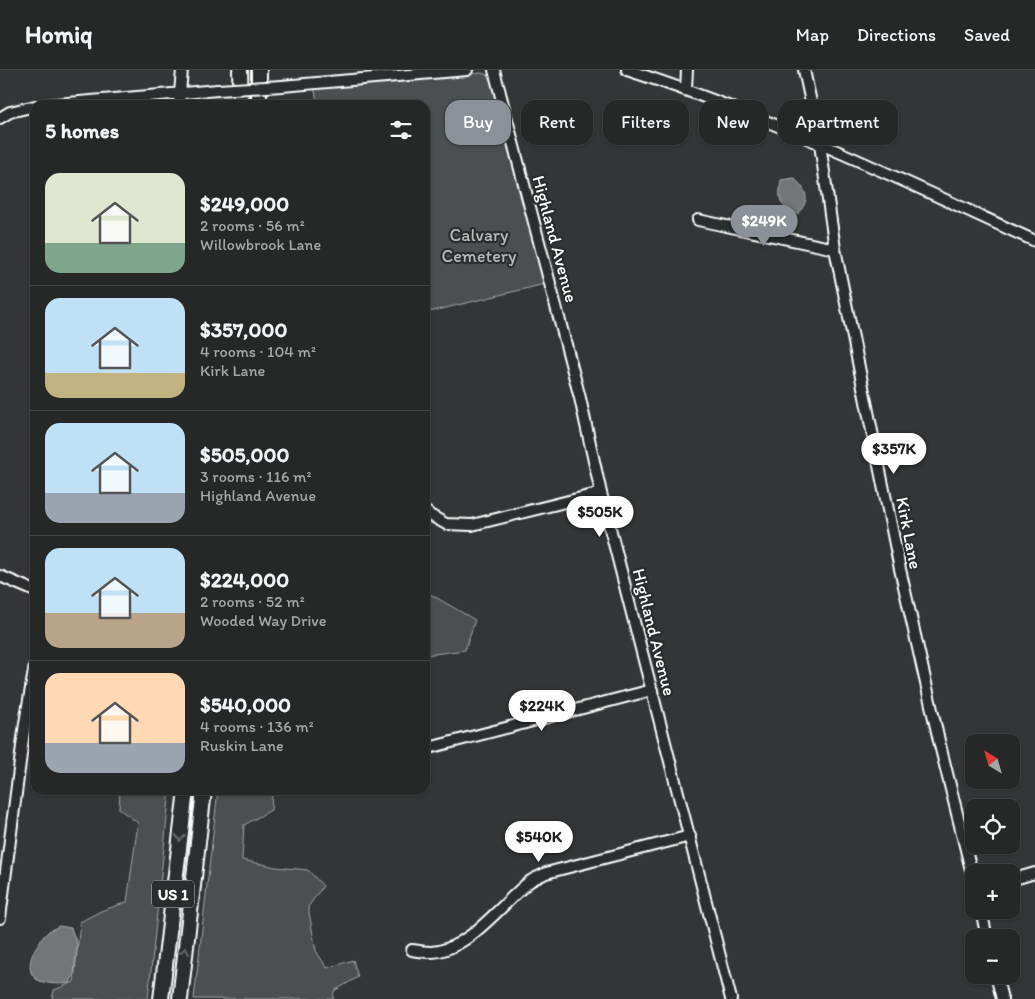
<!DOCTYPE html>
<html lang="en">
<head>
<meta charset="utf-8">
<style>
  body { margin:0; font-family:Itim,sans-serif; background:#2e3030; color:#f1f3f6; height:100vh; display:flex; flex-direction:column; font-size:19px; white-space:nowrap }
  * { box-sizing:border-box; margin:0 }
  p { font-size:16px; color:#a4a6a8 }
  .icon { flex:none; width:28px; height:28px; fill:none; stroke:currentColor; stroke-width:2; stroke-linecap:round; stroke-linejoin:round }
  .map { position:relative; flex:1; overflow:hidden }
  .drawer { position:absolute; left:30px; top:30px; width:400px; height:695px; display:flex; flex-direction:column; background:#262828; border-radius:15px; box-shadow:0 1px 4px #0004,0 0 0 1px #424445 }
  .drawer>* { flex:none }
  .guide { position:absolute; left:445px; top:30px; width:475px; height:45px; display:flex; gap:10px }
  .needle { width:32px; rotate:323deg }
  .fabs { position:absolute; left:965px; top:664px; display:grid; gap:10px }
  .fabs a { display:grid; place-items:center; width:55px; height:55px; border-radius:10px; background:#262828; box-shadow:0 1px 4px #0004,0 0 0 1px #424445; font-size:25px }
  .price { position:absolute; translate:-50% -42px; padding:0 11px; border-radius:18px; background:#fff; color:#222; font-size:16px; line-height:32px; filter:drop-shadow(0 1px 2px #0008) }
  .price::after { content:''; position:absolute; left:50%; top:30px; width:15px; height:11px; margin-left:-8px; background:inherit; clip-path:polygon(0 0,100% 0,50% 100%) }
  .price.active { background:#8c9099; color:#fff }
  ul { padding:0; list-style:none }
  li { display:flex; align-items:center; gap:15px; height:125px; padding:0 15px }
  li+li { border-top:1px solid #424445 }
  li span { display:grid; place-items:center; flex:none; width:140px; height:100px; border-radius:15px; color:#555 }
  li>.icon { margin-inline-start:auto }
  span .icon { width:60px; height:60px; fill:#fffc; stroke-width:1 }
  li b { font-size:21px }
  h2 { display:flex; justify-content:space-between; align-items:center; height:60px; padding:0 15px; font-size:21px }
  .pill { padding:0 18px; border-radius:15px; background:#262828; box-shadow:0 1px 4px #0004,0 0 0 1px #424445; font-size:18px; line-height:45px }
  .pill.active { background:#8c9099; color:#fff }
  header { display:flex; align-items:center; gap:30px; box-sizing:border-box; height:70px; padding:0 25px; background:#262828; border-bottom:1px solid #424445 }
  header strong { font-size:24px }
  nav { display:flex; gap:28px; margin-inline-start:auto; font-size:18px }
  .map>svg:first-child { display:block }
</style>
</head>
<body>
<header>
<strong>Homiq</strong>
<nav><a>Map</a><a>Directions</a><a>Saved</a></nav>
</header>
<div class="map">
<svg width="1035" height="929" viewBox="0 0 1035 929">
  <rect width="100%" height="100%" fill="#333536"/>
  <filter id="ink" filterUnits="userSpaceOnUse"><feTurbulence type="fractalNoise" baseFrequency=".02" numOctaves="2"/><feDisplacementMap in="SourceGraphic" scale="10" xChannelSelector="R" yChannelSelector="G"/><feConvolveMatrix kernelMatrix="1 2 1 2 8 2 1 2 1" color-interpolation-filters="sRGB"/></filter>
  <g filter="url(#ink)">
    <path fill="#4c4f50" stroke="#a6a7a8" d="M 481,3 L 488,5 L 494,11 L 545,214 L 425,243 L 425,35 L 318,35 L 314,17 Z
      M 425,521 L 475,550 L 465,580 L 425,585 Z
      M 120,720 L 170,720 L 148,929 L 52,929 L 54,920 L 74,912 L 80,852 L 101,841 L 127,832 L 138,753 L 119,739 Z
      M 218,720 L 269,720 L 272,723 L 271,740 L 244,755 L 242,790 L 276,797 L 308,800 L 323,816 L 308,837 L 316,881 L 327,898 L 353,890 L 358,907 L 334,921 L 333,929 L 194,929 Z"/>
    <path fill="#737576" stroke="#abacad" d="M 794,108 C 807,121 811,128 798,144 C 779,136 778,131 781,110 Z
      M 59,856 L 71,858 L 77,874 L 74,904 L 70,913 C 61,914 45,915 36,909 C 21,897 38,870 49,861 C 52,859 56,858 59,856 Z"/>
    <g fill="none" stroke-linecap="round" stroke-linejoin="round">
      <g stroke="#fff" stroke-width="14">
        <path id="minor" d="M 494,0 L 580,328 L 601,423 L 731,929
          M 627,0 C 767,45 901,110 1035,171
          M 804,0 L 820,74 L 835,179 L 900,499 L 940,675 L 974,812
          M 282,16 L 467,0
          M 686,19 L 687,0
          M 45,35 L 218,20
          M 179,35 L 182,0
          M 0,48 L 10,42 L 35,36
          M 698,150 L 835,179
          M 425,441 L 430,445 L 446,454 L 472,455 L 601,423
          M 0,506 L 35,521
          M 425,679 L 652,620
          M 1011,810 L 1035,803
          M 981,840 L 987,868
          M 0,848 L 25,653 L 35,595
          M 412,880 C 418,881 425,882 431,882 C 468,881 502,833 529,812 C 534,808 541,806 546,803 L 690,766
          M 996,905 L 1002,929"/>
      </g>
      <g stroke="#fff" stroke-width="18">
        <path id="highway" d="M 240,0 L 241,35
          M 259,0 L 259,35
          M 161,929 L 186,720
          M 180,929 L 204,720"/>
      </g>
      <use href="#minor" stroke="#2a2d2e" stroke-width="10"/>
      <use href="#highway" stroke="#2a2d2e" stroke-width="14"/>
      <g stroke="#fff" stroke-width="14" stroke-linecap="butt">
        <path id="minor-bridge" d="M 218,20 L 282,16"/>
      </g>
      <use href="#minor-bridge" stroke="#2a2d2e" stroke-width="10"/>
    </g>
    <defs><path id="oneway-chevron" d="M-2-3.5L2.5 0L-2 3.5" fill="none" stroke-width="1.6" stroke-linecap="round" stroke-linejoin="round" transform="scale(1.25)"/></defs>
    <g stroke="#6a6c6d">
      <use href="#oneway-chevron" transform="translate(180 768) rotate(97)"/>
      <use href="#oneway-chevron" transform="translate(185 881) rotate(-83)"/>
    </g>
  </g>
  <g text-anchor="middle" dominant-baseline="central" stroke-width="4.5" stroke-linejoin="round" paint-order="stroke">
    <rect fill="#2a2d2e" stroke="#bfc0c0" stroke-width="1" x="152" y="810.5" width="42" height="27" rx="4"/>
    <g font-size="16" font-weight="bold" fill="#fff">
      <text x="173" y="824">US 1</text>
    </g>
    <g font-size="18" fill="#b7b9b9" stroke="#2a2d2e">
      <text x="479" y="165">Calvary<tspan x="479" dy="21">Cemetery</tspan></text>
    </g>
    <g font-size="18" fill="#fff" stroke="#2a2d2e">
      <text transform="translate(555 169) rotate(75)">Highland Avenue</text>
      <text transform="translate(909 463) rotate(79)">Kirk Lane</text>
      <text transform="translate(654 562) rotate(76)">Highland Avenue</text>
    </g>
  </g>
</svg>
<div class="fabs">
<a><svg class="needle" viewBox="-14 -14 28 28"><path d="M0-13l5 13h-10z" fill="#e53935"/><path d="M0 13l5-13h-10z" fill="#a4a6a8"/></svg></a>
<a><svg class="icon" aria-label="locate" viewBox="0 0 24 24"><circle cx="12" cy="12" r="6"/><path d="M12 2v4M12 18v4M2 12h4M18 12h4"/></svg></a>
<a>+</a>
<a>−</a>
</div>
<b class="price active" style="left:764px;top:177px">$249K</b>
<b class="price" style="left:894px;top:405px">$357K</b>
<b class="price" style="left:600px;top:468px">$505K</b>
<b class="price" style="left:542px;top:662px">$224K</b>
<b class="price" style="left:539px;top:793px">$540K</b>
<div class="guide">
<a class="pill active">Buy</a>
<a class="pill">Rent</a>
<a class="pill">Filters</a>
<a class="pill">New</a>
<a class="pill">Apartment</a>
</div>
<section class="drawer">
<h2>5 homes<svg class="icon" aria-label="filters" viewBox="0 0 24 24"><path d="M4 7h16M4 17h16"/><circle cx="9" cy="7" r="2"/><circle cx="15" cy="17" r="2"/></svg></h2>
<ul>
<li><span style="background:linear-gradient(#dfe7d0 70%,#7fa58c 0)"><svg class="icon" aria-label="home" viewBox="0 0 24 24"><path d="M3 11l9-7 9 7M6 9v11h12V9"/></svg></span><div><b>$249,000</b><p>2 rooms · 56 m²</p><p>Willowbrook Lane</p></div></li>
<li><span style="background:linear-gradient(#bfe0f5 75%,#c2b280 0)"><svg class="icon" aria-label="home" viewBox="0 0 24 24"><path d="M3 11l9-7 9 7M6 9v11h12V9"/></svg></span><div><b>$357,000</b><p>4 rooms · 104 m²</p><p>Kirk Lane</p></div></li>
<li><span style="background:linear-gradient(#bfe0f5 70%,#9aa5b1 0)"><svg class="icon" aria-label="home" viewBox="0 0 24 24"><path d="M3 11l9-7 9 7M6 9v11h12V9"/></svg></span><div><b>$505,000</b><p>3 rooms · 116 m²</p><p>Highland Avenue</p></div></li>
<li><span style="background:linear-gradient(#bfe0f5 65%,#b9a48a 0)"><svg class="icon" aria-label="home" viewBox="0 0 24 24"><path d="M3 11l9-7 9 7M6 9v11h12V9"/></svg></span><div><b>$224,000</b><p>2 rooms · 52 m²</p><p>Wooded Way Drive</p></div></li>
<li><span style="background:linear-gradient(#ffd9b3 70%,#9aa5b1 0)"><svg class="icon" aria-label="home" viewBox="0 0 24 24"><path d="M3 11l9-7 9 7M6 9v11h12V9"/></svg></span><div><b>$540,000</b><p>4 rooms · 136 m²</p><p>Ruskin Lane</p></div></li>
</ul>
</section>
</div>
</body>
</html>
